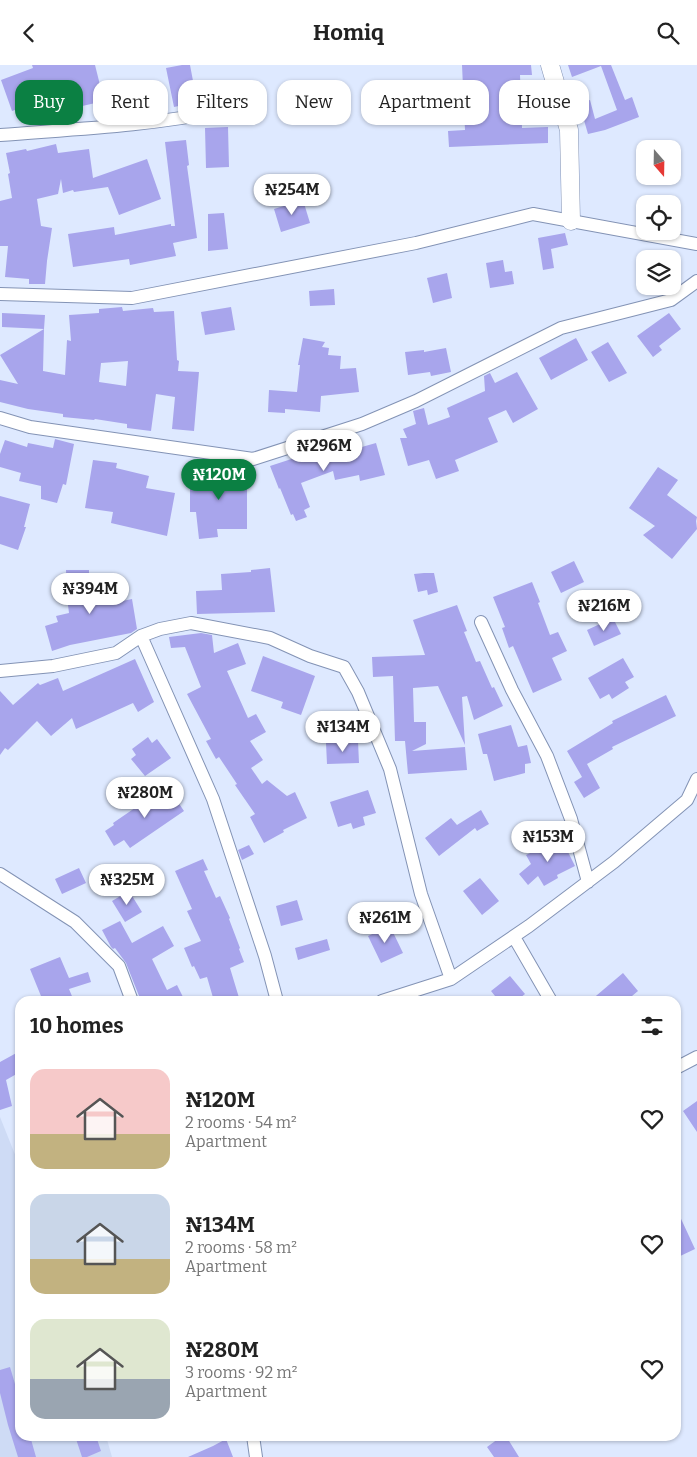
<!DOCTYPE html>
<html lang="en">
<head>
<meta charset="utf-8">
<style>
  body { margin:0; font-family:Bitter,serif; background:#f2f2f2; color:#222; height:100vh; display:flex; flex-direction:column; font-size:19px; white-space:nowrap }
  * { box-sizing:border-box; margin:0 }
  p { font-size:16px; color:#767676 }
  .icon { flex:none; width:28px; height:28px; fill:none; stroke:currentColor; stroke-width:2; stroke-linecap:round; stroke-linejoin:round }
  .map { position:relative; flex:1; overflow:hidden }
  .panel { position:absolute; left:15px; top:931px; width:666px; height:445px; display:flex; flex-direction:column; background:#fff; border-radius:15px; box-shadow:0 1px 4px #0004 }
  .panel>* { flex:none }
  .top-card { position:absolute; left:15px; top:15px; width:668px; height:45px; display:flex; gap:10px }
  .needle { width:32px; rotate:160deg }
  .buttons { position:absolute; left:636px; top:75px; display:grid; gap:10px }
  .buttons a { display:grid; place-items:center; width:45px; height:45px; border-radius:10px; background:#fff; box-shadow:0 1px 4px #0004; font-size:25px }
  .price { position:absolute; translate:-50% -42px; padding:0 11px; border-radius:18px; background:#fff; color:#222; font-size:16px; line-height:32px; filter:drop-shadow(0 1px 2px #0008) }
  .price::after { content:''; position:absolute; left:50%; top:30px; width:15px; height:11px; margin-left:-8px; background:inherit; clip-path:polygon(0 0,100% 0,50% 100%) }
  .price.active { background:#0b8043; color:#fff }
  ul { padding:0; list-style:none }
  li { display:flex; align-items:center; gap:15px; height:125px; padding:0 15px }
  li span { display:grid; place-items:center; flex:none; width:140px; height:100px; border-radius:15px; color:#555 }
  li>.icon { margin-inline-start:auto }
  span .icon { width:60px; height:60px; fill:#fffc; stroke-width:1 }
  li b { font-size:21px }
  h2 { display:flex; justify-content:space-between; align-items:center; height:60px; padding:0 15px; font-size:21px }
  .chip { padding:0 18px; border-radius:15px; background:#fff; box-shadow:0 1px 4px #0004; font-size:18px; line-height:45px }
  .chip.active { background:#0b8043; color:#fff }
  header { display:flex; justify-content:space-between; align-items:center; height:65px; padding:0 15px; background:#fff; font-size:22px; font-weight:700 }
  .map>svg:first-child { display:block }
</style>
</head>
<body>
<header><svg class="icon" aria-label="back" viewBox="0 0 24 24"><path d="M15 5l-7 7 7 7"/></svg>Homiq<svg class="icon" aria-label="search" viewBox="0 0 24 24"><circle cx="10" cy="10" r="6"/><path d="M15 15l6 6"/></svg></header>
<div class="map">
<svg width="697" height="1392" viewBox="0 0 697 1392">
  <rect width="100%" height="100%" fill="#dee9ff"/>
  <path fill="#cedbf5" d="M 0,1052 L 20,1102 L 20,1371 L 106,1371 L 112,1392 L 0,1392 Z"/>
  <path fill="#a8a5ec" fill-rule="evenodd" d="M 32,0 L 95,0 L 104,36 L 78,42 L 76,37 L 46,44 L 43,35 L 12,46 L 1,15 L 33,3 Z
    M 182,0 L 190,0 L 197,37 L 174,42 L 166,3 Z
    M 462,0 L 531,0 L 532,10 L 520,10 L 522,63 L 548,62 L 548,78 L 449,82 L 448,66 L 465,65 Z
    M 568,0 L 611,0 L 625,35 L 632,32 L 639,52 L 605,65 L 588,69 L 579,38 L 590,35 L 595,54 L 617,45 L 601,1 L 572,12 Z
    M 228,62 L 229,102 L 206,103 L 205,63 Z
    M 186,75 L 189,100 L 187,101 L 197,173 L 173,178 L 176,191 L 130,200 L 129,194 L 73,202 L 68,169 L 114,162 L 115,170 L 171,159 L 171,161 L 175,161 L 165,77 Z
    M 56,79 L 58,88 L 89,84 L 93,113 L 147,94 L 161,134 L 119,150 L 108,122 L 74,127 L 73,125 L 63,128 L 61,114 L 58,129 L 37,134 L 41,161 L 52,163 L 47,196 L 45,219 L 29,219 L 29,214 L 5,212 L 8,181 L 0,181 L 0,136 L 12,133 L 8,109 L 10,108 L 6,88 L 26,84 L 27,86 Z
    M 303,135 L 310,158 L 281,167 L 274,144 Z
    M 224,148 L 228,184 L 208,186 L 208,149 Z
    M 565,168 L 568,180 L 551,184 L 554,203 L 543,205 L 538,173 Z
    M 503,195 L 505,207 L 512,206 L 514,219 L 490,223 L 486,198 Z
    M 447,208 L 452,233 L 433,238 L 427,213 Z
    M 334,224 L 335,240 L 310,241 L 309,226 Z
    M 122,242 L 123,246 L 153,243 L 154,247 L 174,246 L 177,295 L 179,296 L 178,306 L 199,307 L 194,366 L 172,364 L 175,332 L 156,329 L 151,366 L 127,363 L 127,359 L 95,354 L 94,355 L 63,352 L 63,349 L 28,344 L 0,337 L 0,315 L 18,319 L 0,290 L 44,264 L 43,306 L 65,310 L 67,275 L 71,276 L 69,250 L 99,248 L 99,244 ZM 128,296 L 126,321 L 99,317 L 101,298 Z
    M 231,242 L 235,265 L 205,270 L 201,247 Z
    M 2,248 L 45,250 L 44,264 L 2,262 Z
    M 669,248 L 681,264 L 659,281 L 662,285 L 653,292 L 637,271 Z
    M 303,273 L 325,277 L 322,282 L 329,283 L 328,290 L 341,291 L 340,304 L 356,303 L 359,327 L 321,331 L 320,347 L 285,344 L 285,348 L 268,347 L 269,325 L 297,327 L 300,300 L 298,300 Z
    M 576,273 L 588,295 L 551,315 L 539,293 Z
    M 608,277 L 627,308 L 609,317 L 591,287 Z
    M 446,283 L 451,307 L 431,311 L 430,307 L 408,310 L 405,287 L 424,285 L 424,287 Z
    M 517,307 L 538,344 L 513,358 L 506,345 L 488,353 L 498,377 L 455,395 L 459,406 L 436,414 L 429,395 L 408,401 L 400,373 L 407,373 L 403,364 L 416,359 L 413,346 L 424,343 L 428,360 L 450,352 L 447,343 L 485,326 L 484,311 L 490,308 L 495,318 Z
    M 55,374 L 74,379 L 66,420 L 63,419 L 57,438 L 41,434 L 41,421 L 19,416 L 21,408 L 0,402 L 0,389 L 5,375 L 27,382 L 28,378 L 53,383 Z
    M 376,378 L 385,410 L 360,416 L 359,410 L 335,415 L 333,406 L 301,418 L 310,442 L 304,445 L 307,452 L 296,456 L 293,449 L 291,450 L 280,423 L 279,424 L 270,401 L 316,386 L 350,380 L 351,385 Z
    M 93,395 L 117,398 L 116,403 L 149,411 L 146,423 L 175,428 L 167,471 L 111,458 L 113,447 L 85,443 Z
    M 658,402 L 678,415 L 667,430 L 697,452 L 696,456 L 697,464 L 672,494 L 643,470 L 655,461 L 629,443 Z
    M 247,406 L 247,464 L 217,464 L 218,472 L 199,474 L 196,447 L 190,447 L 190,407 Z
    M 0,431 L 30,439 L 24,462 L 26,462 L 18,485 L 0,479 Z
    M 574,496 L 584,517 L 561,528 L 551,507 Z
    M 270,503 L 275,547 L 197,549 L 196,526 L 222,525 L 221,509 L 251,507 L 251,505 Z
    M 66,505 L 89,505 L 89,528 L 113,527 L 113,538 L 132,534 L 137,564 L 131,568 L 70,580 L 52,586 L 45,561 L 58,557 L 56,551 L 69,548 L 67,532 Z
    M 424,508 L 434,508 L 438,527 L 428,530 L 427,525 L 418,527 L 414,509 Z
    M 532,517 L 540,537 L 538,538 L 550,570 L 558,567 L 567,586 L 552,593 L 562,615 L 533,628 L 513,581 L 509,583 L 502,563 L 505,562 L 493,532 Z
    M 457,540 L 467,566 L 464,567 L 476,597 L 480,596 L 492,623 L 494,622 L 503,641 L 474,655 L 467,631 L 462,632 L 465,680 L 438,621 L 413,623 L 414,657 L 426,657 L 426,679 L 412,686 L 465,682 L 467,705 L 408,709 L 405,676 L 395,676 L 393,611 L 373,612 L 372,592 L 425,590 L 413,555 Z
    M 613,553 L 621,569 L 594,581 L 587,565 Z
    M 201,568 L 212,570 L 214,588 L 238,578 L 246,599 L 227,606 L 248,653 L 256,649 L 266,667 L 250,676 L 263,695 L 251,703 L 262,719 L 267,715 L 287,731 L 295,727 L 307,753 L 283,765 L 284,767 L 264,778 L 250,752 L 255,749 L 235,720 L 237,719 L 219,692 L 216,694 L 206,676 L 211,674 L 187,629 L 201,622 L 185,582 L 171,583 L 169,572 Z
    M 263,591 L 315,611 L 301,650 L 281,643 L 283,637 L 251,626 Z
    M 623,593 L 634,612 L 625,617 L 629,623 L 612,634 L 609,629 L 600,634 L 588,613 Z
    M 135,594 L 154,637 L 138,647 L 133,638 L 76,664 L 72,653 L 51,671 L 37,656 L 8,685 L 5,683 L 0,690 L 0,626 L 13,640 L 38,618 L 40,620 L 58,613 L 63,626 Z
    M 666,630 L 676,651 L 612,682 L 613,684 L 587,699 L 600,723 L 584,733 L 574,717 L 582,712 L 567,686 L 613,658 L 612,656 Z
    M 511,660 L 518,682 L 527,680 L 531,698 L 525,699 L 525,708 L 494,716 L 487,689 L 483,689 L 478,669 Z
    M 148,672 L 152,678 L 157,674 L 171,693 L 145,711 L 131,694 L 136,690 L 132,684 Z
    M 358,676 L 359,698 L 327,699 L 326,678 Z
    M 167,721 L 184,746 L 130,783 L 124,775 L 114,781 L 105,766 L 114,760 L 113,758 Z
    M 368,725 L 376,748 L 363,752 L 365,760 L 353,764 L 351,758 L 338,762 L 330,737 Z
    M 481,745 L 489,759 L 477,766 L 475,763 L 439,791 L 425,773 L 451,753 L 457,760 Z
    M 561,773 L 575,801 L 557,810 L 558,813 L 544,821 L 538,811 L 528,820 L 519,809 L 531,799 L 526,790 Z
    M 249,780 L 254,789 L 242,795 L 238,785 Z
    M 203,794 L 208,805 L 204,806 L 216,833 L 220,831 L 230,853 L 229,854 L 240,883 L 239,884 L 244,897 L 230,903 L 240,936 L 214,936 L 207,912 L 200,914 L 194,901 L 192,902 L 184,883 L 201,876 L 187,846 L 192,844 L 175,806 Z
    M 79,803 L 86,818 L 62,829 L 55,814 Z
    M 480,813 L 499,836 L 482,850 L 463,826 Z
    M 129,826 L 142,847 L 125,857 L 112,836 Z
    M 297,835 L 303,855 L 281,861 L 276,841 Z
    M 120,856 L 132,878 L 163,861 L 174,881 L 152,894 L 167,925 L 177,920 L 185,936 L 141,936 L 126,898 L 115,883 L 113,884 L 111,882 L 102,865 Z
    M 390,861 L 403,888 L 381,898 L 368,871 Z
    M 327,874 L 330,885 L 298,895 L 295,883 Z
    M 60,892 L 69,913 L 88,907 L 91,917 L 69,924 L 74,936 L 43,936 L 30,904 Z
    M 623,908 L 638,926 L 626,936 L 590,936 Z
    M 510,911 L 525,929 L 516,936 L 499,936 L 491,926 Z
    M 20,986 L 20,1007 L 6,1015 L 12,1041 L 0,1045 L 0,997 Z
    M 697,1036 L 697,1067 L 683,1046 Z
    M 676,1143 L 695,1184 L 676,1193 Z
    M 10,1302 L 20,1336 L 20,1371 L 30,1371 L 36,1392 L 18,1392 L 8,1360 L 0,1328 L 0,1305 Z
    M 75,1371 L 96,1371 L 101,1386 L 87,1392 L 82,1392 Z
    M 502,1371 L 506,1371 L 519,1392 L 494,1392 L 487,1382 Z
    M 226,1374 L 233,1392 L 188,1392 L 213,1381 Z"/>
  <g fill="none" stroke-linecap="round" stroke-linejoin="round">
    <g stroke="#8393b5" stroke-width="14">
      <path id="street" d="M 0,70 C 74,64 148,61 221,46
        M 0,229 L 132,233 L 416,178 L 533,149 L 697,179
        M 0,353 L 30,362 L 253,394 L 362,359 L 416,336 L 561,263 L 671,235 L 697,216
        M 481,557 L 512,625 L 547,691 L 571,754 L 588,817
        M 141,571 L 213,734 L 265,891 L 277,936
        M 0,606 L 53,601 L 116,588 L 141,571 L 160,564 L 191,558 L 270,573 L 310,591 L 344,602 L 358,627 L 390,704 L 421,829 L 451,914
        M 0,809 L 75,857 L 119,901 L 132,936
        M 514,872 L 551,936
        M 382,936 L 451,914 L 529,861 L 614,797 L 687,735 L 697,714
        M 676,1003 L 697,992
        M 253,1371 L 256,1392"/>
    </g>
    <g stroke="#8393b5" stroke-width="19">
      <path id="secondary" d="M 550,0 L 569,65 L 571,156"/>
    </g>
    <use href="#street" stroke="#fff" stroke-width="12"/>
    <use href="#secondary" stroke="#fff" stroke-width="18"/>
  </g>
</svg>
<div class="buttons">
<a><svg class="needle" viewBox="-14 -14 28 28"><path d="M0-13l5 13h-10z" fill="#e53935"/><path d="M0 13l5-13h-10z" fill="#767676"/></svg></a>
<a><svg class="icon" aria-label="locate" viewBox="0 0 24 24"><circle cx="12" cy="12" r="6"/><path d="M12 2v4M12 18v4M2 12h4M18 12h4"/></svg></a>
<a><svg class="icon" aria-label="layers" viewBox="0 0 24 24"><path d="M12 4l9 5-9 5-9-5zM3 14l9 5 9-5"/></svg></a>
</div>
<b class="price" style="left:292px;top:151px">₦254M</b>
<b class="price" style="left:324px;top:407px">₦296M</b>
<b class="price active" style="left:219px;top:436px">₦120M</b>
<b class="price" style="left:90px;top:550px">₦394M</b>
<b class="price" style="left:604px;top:567px">₦216M</b>
<b class="price" style="left:343px;top:688px">₦134M</b>
<b class="price" style="left:145px;top:754px">₦280M</b>
<b class="price" style="left:548px;top:798px">₦153M</b>
<b class="price" style="left:127px;top:841px">₦325M</b>
<b class="price" style="left:385px;top:879px">₦261M</b>
<div class="top-card">
<a class="chip active">Buy</a>
<a class="chip">Rent</a>
<a class="chip">Filters</a>
<a class="chip">New</a>
<a class="chip">Apartment</a>
<a class="chip">House</a>
</div>
<section class="panel">
<h2>10 homes<svg class="icon" aria-label="filters" viewBox="0 0 24 24"><path d="M4 7h16M4 17h16"/><circle cx="9" cy="7" r="2"/><circle cx="15" cy="17" r="2"/></svg></h2>
<ul>
<li><span style="background:linear-gradient(#f6c9c9 65%,#c2b280 0)"><svg class="icon" aria-label="home" viewBox="0 0 24 24"><path d="M3 11l9-7 9 7M6 9v11h12V9"/></svg></span><div><b>₦120M</b><p>2 rooms · 54 m²</p><p>Apartment</p></div><svg class="icon" aria-label="heart" viewBox="0 0 24 24"><path d="M12 20l-8-8c-3-5 5-10 8-4 3-6 11-1 8 4z"/></svg></li>
<li><span style="background:linear-gradient(#c9d6e8 65%,#c2b280 0)"><svg class="icon" aria-label="home" viewBox="0 0 24 24"><path d="M3 11l9-7 9 7M6 9v11h12V9"/></svg></span><div><b>₦134M</b><p>2 rooms · 58 m²</p><p>Apartment</p></div><svg class="icon" aria-label="heart" viewBox="0 0 24 24"><path d="M12 20l-8-8c-3-5 5-10 8-4 3-6 11-1 8 4z"/></svg></li>
<li><span style="background:linear-gradient(#dfe7d0 60%,#9aa5b1 0)"><svg class="icon" aria-label="home" viewBox="0 0 24 24"><path d="M3 11l9-7 9 7M6 9v11h12V9"/></svg></span><div><b>₦280M</b><p>3 rooms · 92 m²</p><p>Apartment</p></div><svg class="icon" aria-label="heart" viewBox="0 0 24 24"><path d="M12 20l-8-8c-3-5 5-10 8-4 3-6 11-1 8 4z"/></svg></li>
</ul>
</section>
</div>
</body>
</html>
